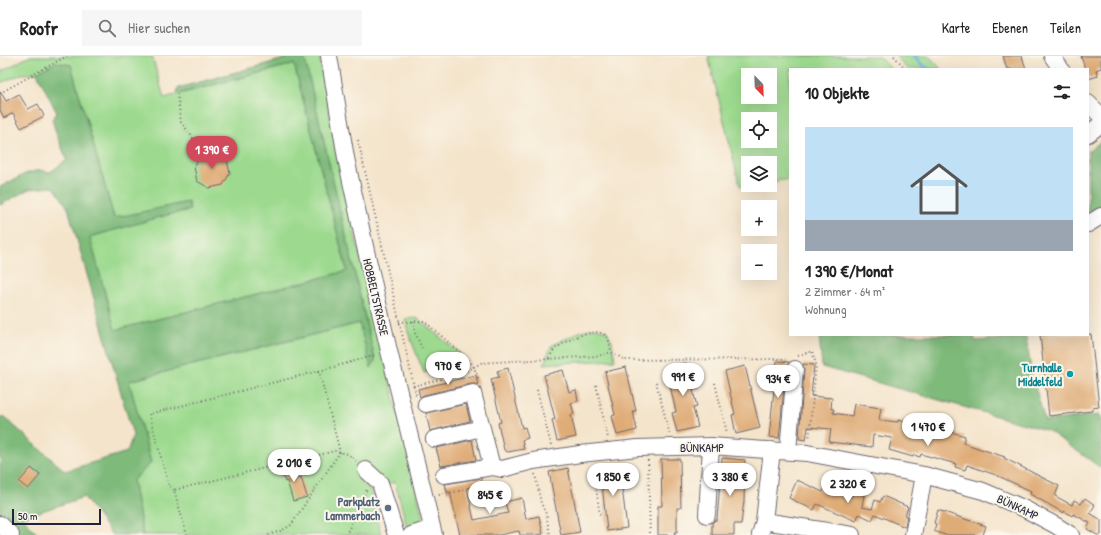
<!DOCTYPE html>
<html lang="de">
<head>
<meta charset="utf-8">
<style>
  body { margin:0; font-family:"Patrick Hand",sans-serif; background:#f6f6f6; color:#222; height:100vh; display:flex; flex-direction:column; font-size:15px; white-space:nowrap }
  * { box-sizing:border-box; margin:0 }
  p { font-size:13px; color:#767676 }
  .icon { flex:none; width:22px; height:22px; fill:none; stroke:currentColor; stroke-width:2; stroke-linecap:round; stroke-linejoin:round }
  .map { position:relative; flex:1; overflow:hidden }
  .side { position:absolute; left:789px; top:12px; width:300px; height:268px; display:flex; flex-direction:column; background:#fff; border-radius:0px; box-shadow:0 4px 16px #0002 }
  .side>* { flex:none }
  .needle { width:26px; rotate:157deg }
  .fabs { position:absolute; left:741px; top:12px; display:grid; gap:8px }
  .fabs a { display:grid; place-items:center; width:36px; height:36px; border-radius:0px; background:#fff; box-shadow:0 4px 16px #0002; font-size:20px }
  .scale { position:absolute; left:12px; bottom:10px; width:89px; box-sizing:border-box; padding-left:4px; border:2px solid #22223b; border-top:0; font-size:11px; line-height:14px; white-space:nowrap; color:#22223b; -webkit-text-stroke:3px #fbf7ec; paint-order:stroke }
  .price { position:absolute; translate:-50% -34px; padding:0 9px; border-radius:14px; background:#fff; color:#222; font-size:13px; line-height:26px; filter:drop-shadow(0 1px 2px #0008) }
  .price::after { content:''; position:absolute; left:50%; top:24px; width:12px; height:9px; margin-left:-6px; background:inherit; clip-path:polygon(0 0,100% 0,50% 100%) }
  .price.selected { background:#d1495b; color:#fff }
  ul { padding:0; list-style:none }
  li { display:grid; align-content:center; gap:8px; height:212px; padding:0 16px }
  li span { display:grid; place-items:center; height:124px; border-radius:0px; color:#555 }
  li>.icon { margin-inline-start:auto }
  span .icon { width:72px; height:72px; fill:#fffc; stroke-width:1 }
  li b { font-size:17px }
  h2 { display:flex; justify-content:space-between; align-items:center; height:48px; padding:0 16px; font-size:17px }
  header { display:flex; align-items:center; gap:24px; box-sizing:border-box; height:56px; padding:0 20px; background:#fff; border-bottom:1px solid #e0e0e0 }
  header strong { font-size:19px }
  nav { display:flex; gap:22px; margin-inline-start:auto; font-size:14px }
  .search { width:280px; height:36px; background:#f6f6f6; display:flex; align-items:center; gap:10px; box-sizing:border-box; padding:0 14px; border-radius:0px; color:#767676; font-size:15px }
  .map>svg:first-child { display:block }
</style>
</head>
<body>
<header>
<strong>Roofr</strong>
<div class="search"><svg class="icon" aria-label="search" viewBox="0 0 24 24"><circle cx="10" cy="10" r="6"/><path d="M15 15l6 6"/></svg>Hier suchen</div>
<nav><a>Karte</a><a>Ebenen</a><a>Teilen</a></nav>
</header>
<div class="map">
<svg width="1101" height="479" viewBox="0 0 1101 479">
  <rect width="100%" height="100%" fill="#fbf7ec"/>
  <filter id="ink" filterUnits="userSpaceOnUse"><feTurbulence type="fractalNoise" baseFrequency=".025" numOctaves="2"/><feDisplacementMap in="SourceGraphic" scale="8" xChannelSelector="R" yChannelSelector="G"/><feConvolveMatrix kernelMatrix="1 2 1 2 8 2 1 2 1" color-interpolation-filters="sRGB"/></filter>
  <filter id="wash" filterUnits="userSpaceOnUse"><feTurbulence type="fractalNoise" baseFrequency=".012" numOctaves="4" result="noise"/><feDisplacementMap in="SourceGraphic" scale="16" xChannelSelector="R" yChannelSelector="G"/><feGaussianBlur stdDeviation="0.9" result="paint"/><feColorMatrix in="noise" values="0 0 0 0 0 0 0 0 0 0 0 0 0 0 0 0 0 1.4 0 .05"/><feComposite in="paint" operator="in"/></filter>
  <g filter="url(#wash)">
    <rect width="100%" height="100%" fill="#f4e4cb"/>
    <path fill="#9dda8f" stroke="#607e65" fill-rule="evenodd" d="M 30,0 L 152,0 L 164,42 L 294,8 L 347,215 L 115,274 L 89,181 L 167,159 L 190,154 L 188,146 L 114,162 L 71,9 L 56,6 L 37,17 L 22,18 L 0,27 L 0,16 Z
      M 304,0 L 319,0 L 341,120 L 424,466 L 407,472 L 395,426 L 370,433 L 381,479 L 143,479 L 133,424 L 151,407 L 129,325 L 360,267 L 371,311 L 375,304 Z
      M 708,0 L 879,0 L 891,13 L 790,13 L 790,123 L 770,126 L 770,107 L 748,107 L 749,129 L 740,130 ZM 748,19 L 770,19 L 770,41 L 748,41 ZM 748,63 L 770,63 L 770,85 L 748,85 Z
      M 896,0 L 929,0 L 941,13 L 907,13 Z
      M 417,262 L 464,301 L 424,317 L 408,276 L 405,263 Z
      M 595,272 L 607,275 L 612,285 L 615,304 L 544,308 L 551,290 L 581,275 Z"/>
    <path fill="#7eba7a" stroke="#506e5a" d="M 289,0 L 304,0 L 375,304 L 371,312 L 359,267 L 129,325 L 151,407 L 133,424 L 143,479 L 112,479 L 84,441 L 24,461 L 25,464 L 38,479 L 22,479 L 13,469 L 0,459 L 0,364 L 3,360 L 65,415 L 127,396 L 133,379 L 68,152 L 54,131 L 29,133 L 0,149 L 0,131 L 25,118 L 39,114 L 50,116 L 67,104 L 56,77 L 52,63 L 57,57 L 37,17 L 56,6 L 71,9 L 114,162 L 188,146 L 190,154 L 167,159 L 90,181 L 115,274 L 347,215 L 294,8 L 177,38 L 178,32 L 284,3 Z
      M 1101,85 L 1101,149 L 1099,156 L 1088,156 L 1088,96 Z
      M 819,279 L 974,279 L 975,285 L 1026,281 L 1032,320 L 1045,365 L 1099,359 L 1101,363 L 1101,412 L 1049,375 L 822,311 Z"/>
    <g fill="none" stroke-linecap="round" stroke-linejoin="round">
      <path stroke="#66acdc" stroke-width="3.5" d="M 914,0 L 922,9 L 929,13"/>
    </g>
    <g id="blocks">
      <path fill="#dfac77" d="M 1003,0 L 1022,0 L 1026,13 L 1007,13 Z
        M 1081,0 L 1101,0 L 1101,12 L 1096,14 L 1098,20 L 1088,23 L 1088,13 L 1085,13 Z
        M 0,35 L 6,45 L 19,38 L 28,53 L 38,48 L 44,60 L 21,72 L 13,57 L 4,62 L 0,54 Z
        M 215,96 L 227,104 L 230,117 L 223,129 L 209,132 L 197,125 L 194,111 L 201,99 Z
        M 1091,278 L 1099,351 L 1092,352 L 1092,355 L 1049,360 L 1040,279 Z
        M 777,305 L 789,306 L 786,312 L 779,382 L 769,381 Z
        M 686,307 L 691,324 L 697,323 L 699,332 L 693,334 L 697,351 L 693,352 L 698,371 L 677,376 L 672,357 L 676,356 L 666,312 Z
        M 803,308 L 814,309 L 811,340 L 832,342 L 831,353 L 834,353 L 833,357 L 852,360 L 854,348 L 881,352 L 879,364 L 898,366 L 898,364 L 907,367 L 905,375 L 931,382 L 933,373 L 940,375 L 940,373 L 965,380 L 963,387 L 1005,401 L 1004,402 L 1059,430 L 1055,440 L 1072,449 L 1074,444 L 1081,448 L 1085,442 L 1095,449 L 1090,457 L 1101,464 L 1101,479 L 1097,479 L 1087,473 L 1090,467 L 1073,458 L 1072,460 L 1064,455 L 1064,457 L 1030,438 L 1031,435 L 996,419 L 967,409 L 965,414 L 955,411 L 956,408 L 921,398 L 920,401 L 914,399 L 913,401 L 889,394 L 892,382 L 873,379 L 872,391 L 829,386 L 831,373 L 808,371 L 806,384 L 799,383 L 804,314 Z
        M 745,310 L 760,372 L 736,378 L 732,359 L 735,358 L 725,315 Z
        M 626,311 L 636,355 L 633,355 L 637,374 L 617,379 L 612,360 L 615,359 L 605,316 Z
        M 508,312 L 522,372 L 525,371 L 528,382 L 522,384 L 524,393 L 508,396 L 504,394 L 498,367 L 501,366 L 491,323 L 499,321 L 497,315 Z
        M 563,314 L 569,336 L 576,334 L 578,345 L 571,347 L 574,358 L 571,359 L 576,381 L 557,385 L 552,364 L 555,363 L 544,319 Z
        M 476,319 L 478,329 L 475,328 L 471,328 L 424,339 L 420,341 L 418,333 Z
        M 466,348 L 470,365 L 430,375 L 426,357 Z
        M 472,384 L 476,404 L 441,410 L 436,392 Z
        M 722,402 L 745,404 L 744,445 L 741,468 L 734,468 L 734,479 L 712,479 L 712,467 L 715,464 L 717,464 Z
        M 661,403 L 680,403 L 681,452 L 677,452 L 677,476 L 674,476 L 675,479 L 658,479 L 658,450 L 662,450 Z
        M 619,407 L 627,472 L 607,475 L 600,409 Z
        M 294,409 L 298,422 L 301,421 L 307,441 L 293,445 L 287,425 L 285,426 L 281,412 Z
        M 31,412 L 40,419 L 28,433 L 19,426 Z
        M 568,412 L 580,476 L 561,479 L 549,416 Z
        M 481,422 L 482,428 L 467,432 L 474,464 L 508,457 L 505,446 L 522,442 L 526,463 L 539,460 L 543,478 L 537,479 L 520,479 L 519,475 L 499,479 L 460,479 L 450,436 L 447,436 L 445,428 Z
        M 797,424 L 823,436 L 826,429 L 851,441 L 854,434 L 864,439 L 862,451 L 872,453 L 875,444 L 880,446 L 883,440 L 908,451 L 905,460 L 907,460 L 905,471 L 875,458 L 872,464 L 859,458 L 856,465 L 817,448 L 814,454 L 789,442 Z
        M 938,454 L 986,470 L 983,479 L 945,479 L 934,475 L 936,468 L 934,467 Z"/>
    </g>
  </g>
  <g filter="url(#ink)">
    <use href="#blocks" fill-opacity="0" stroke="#6c666d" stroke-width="1"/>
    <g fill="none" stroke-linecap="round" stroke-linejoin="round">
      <g stroke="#6c666d" stroke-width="18">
        <path id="minor" d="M 329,0 L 346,102 L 364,186 L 389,295 L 434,479
          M 1052,0 L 1061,13
          M 1088,47 L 1101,60
          M 1088,78 L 1101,68
          M 1088,168 L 1101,160
          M 426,348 L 473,337 L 492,411 L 502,413 L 533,405 L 580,398 L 638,392 L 711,390 L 807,397 L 924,419 L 983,435 L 1023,452 L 1055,469 L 1071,479
          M 434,383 L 482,372
          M 788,395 L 795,313
          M 366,414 L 380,427 L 396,479
          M 444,419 L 492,411
          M 707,459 L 711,390
          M 764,465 L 852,479
          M 0,468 L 11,479
          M 411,479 L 432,472
          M 760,479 L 764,465 L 772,394
          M 913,479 L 924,419"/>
      </g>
      <path stroke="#6c666d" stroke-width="2" stroke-dasharray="1 3" stroke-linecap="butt" d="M 894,0 L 906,13
        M 0,37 L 67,0
        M 177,38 L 181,66 L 201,93
        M 358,84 L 416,339
        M 413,265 L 415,277 L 422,292
        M 399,266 L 424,265 L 470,305 L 474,311 L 479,325
        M 798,300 L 812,295 L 816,308 L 809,384
        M 549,302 C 551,299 553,294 556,292 C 566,285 594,270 605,279 C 610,283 610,291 611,296
        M 319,315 L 376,299
        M 656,326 L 670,379
        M 715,327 L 727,377
        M 596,329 L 608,382
        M 413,330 L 459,319 L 481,307 L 598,300 L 611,296 L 625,304 L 786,303
        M 537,334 L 551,389
        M 648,404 L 650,479
        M 593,410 L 600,460
        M 535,418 L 541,447 L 546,458 L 550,479
        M 174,434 L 169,430 L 149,358 L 319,315 L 340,396 L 291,469 L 281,475 L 268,479
        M 439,439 L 483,430 L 488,426
        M 187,479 L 174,434 L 335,395 L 348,398 L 356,405
        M 346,479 L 367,433"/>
      <use href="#minor" stroke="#fff" stroke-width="16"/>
    </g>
  </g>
  <circle fill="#0f9aa8" stroke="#fbf7ec" stroke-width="1.5" cx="1070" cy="318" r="4"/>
  <circle fill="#5c6f8a" stroke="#fbf7ec" stroke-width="1.5" cx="388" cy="452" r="4"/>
  <g text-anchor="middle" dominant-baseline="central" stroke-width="4" stroke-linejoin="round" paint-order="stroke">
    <g font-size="12" fill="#22223b" stroke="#fbf7ec">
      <text transform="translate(376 241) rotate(77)">HOBBELTSTRASSE</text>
      <text x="702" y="391">BÜNKAMP</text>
      <text transform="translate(1018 451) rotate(25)">BÜNKAMP</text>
    </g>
    <g font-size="12" font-weight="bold" fill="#0d838f" stroke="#fbf7ec" text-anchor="end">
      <text x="1062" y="311">Turnhalle<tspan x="1062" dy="14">Middelfeld</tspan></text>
    </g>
    <g font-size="12" font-weight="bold" fill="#4e5e75" stroke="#fbf7ec" text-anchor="end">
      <text x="380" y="445">Parkplatz<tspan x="380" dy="14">Lammerbach</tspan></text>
    </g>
  </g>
</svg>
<div class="fabs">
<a><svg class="needle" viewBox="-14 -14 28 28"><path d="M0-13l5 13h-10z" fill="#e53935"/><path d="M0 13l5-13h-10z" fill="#767676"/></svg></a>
<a><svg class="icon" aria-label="locate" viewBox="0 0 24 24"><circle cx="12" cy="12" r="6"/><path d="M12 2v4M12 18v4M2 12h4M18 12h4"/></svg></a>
<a><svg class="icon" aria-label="layers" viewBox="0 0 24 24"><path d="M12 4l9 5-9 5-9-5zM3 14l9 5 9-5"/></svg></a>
<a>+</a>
<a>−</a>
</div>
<div class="scale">50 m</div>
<b class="price selected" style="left:212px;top:114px">1 390 €</b>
<b class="price" style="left:448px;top:330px">970 €</b>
<b class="price" style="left:683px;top:341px">991 €</b>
<b class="price" style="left:778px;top:343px">934 €</b>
<b class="price" style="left:928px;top:391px">1 470 €</b>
<b class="price" style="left:294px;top:427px">2 010 €</b>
<b class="price" style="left:613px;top:441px">1 850 €</b>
<b class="price" style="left:730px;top:441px">3 380 €</b>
<b class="price" style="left:848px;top:448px">2 320 €</b>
<b class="price" style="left:490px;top:459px">845 €</b>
<section class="side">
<h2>10 Objekte<svg class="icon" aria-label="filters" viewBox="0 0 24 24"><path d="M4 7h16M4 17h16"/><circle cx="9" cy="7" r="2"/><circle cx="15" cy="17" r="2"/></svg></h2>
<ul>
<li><span style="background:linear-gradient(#bfe0f5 75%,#9aa5b1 0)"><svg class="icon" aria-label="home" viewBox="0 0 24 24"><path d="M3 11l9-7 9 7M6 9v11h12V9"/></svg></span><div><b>1 390 €/Monat</b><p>2 Zimmer · 64 m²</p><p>Wohnung</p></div></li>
</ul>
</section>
</div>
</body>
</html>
